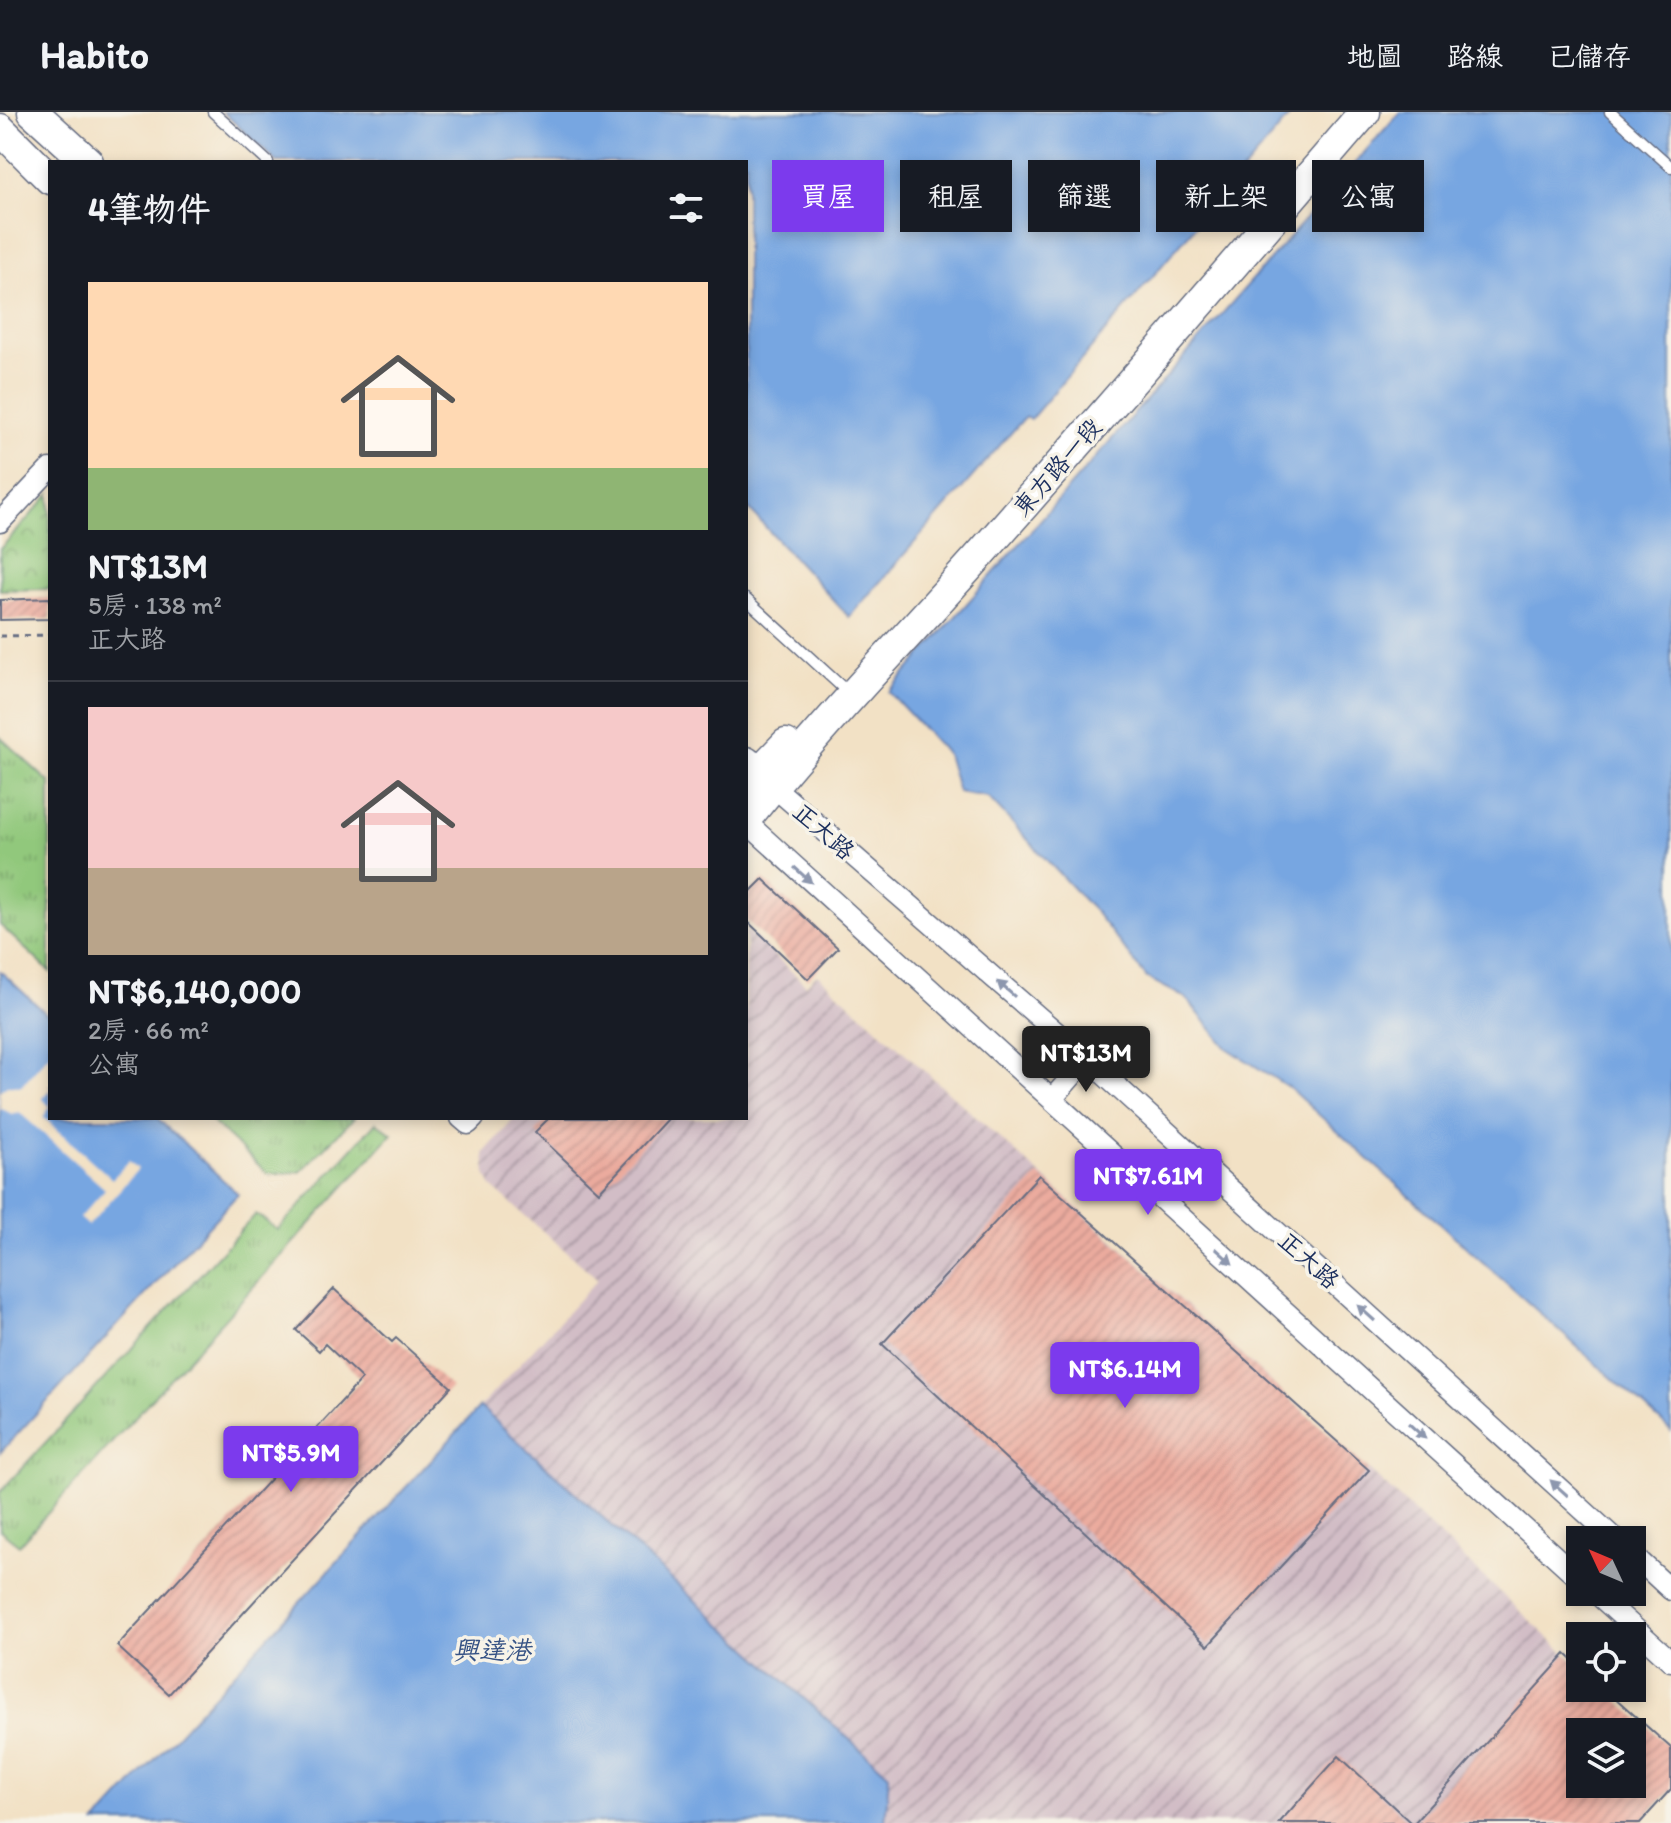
<!DOCTYPE html>
<html lang="zh-TW">
<head>
<meta charset="utf-8">
<style>
  body { margin:0; font-family:Itim,"LXGW WenKai TC",sans-serif; background:#20242c; color:#f1f3f6; height:100vh; display:flex; flex-direction:column; font-size:30px; white-space:nowrap }
  * { box-sizing:border-box; margin:0 }
  p { font-size:26px; color:#9ea1a6 }
  .icon { flex:none; width:44px; height:44px; fill:none; stroke:currentColor; stroke-width:2; stroke-linecap:round; stroke-linejoin:round }
  .map { position:relative; flex:1; overflow:hidden }
  .side { position:absolute; left:48px; top:48px; width:700px; height:960px; display:flex; flex-direction:column; background:#171b24; border-radius:0px; box-shadow:0 4px 12px #0003 }
  .side>* { flex:none }
  .top-card { position:absolute; left:772px; top:48px; width:760px; height:72px; display:flex; gap:16px }
  .needle { width:52px; rotate:314deg }
  .controls { position:absolute; left:1566px; top:1414px; display:grid; gap:16px }
  .controls a { display:grid; place-items:center; width:80px; height:80px; border-radius:0px; background:#171b24; box-shadow:0 4px 12px #0003; font-size:40px }
  .price { position:absolute; translate:-50% -68px; padding:0 18px; border-radius:8px; background:#7c3aed; color:#fff; font-size:26px; line-height:52px; filter:drop-shadow(0 2px 4px #0008) }
  .price::after { content:''; position:absolute; left:50%; top:48px; width:24px; height:18px; margin-left:-12px; background:inherit; clip-path:polygon(0 0,100% 0,50% 100%) }
  .price.on { background:#222; color:#fff }
  ul { padding:0; list-style:none }
  li { display:grid; align-content:center; gap:16px; height:424px; padding:0 40px }
  li+li { border-top:2px solid #363941 }
  li span { display:grid; place-items:center; height:248px; border-radius:0px; color:#555 }
  li>.icon { margin-inline-start:auto }
  span .icon { width:144px; height:144px; fill:#fffc; stroke-width:1 }
  li b { font-size:34px }
  h2 { display:flex; justify-content:space-between; align-items:center; height:96px; padding:0 40px; font-size:34px }
  .pill { padding:0 28px; border-radius:0px; background:#171b24; box-shadow:0 4px 12px #0003; font-size:28px; line-height:72px }
  .pill.on { background:#7c3aed; color:#fff }
  header { display:flex; align-items:center; gap:48px; box-sizing:border-box; height:112px; padding:0 40px; background:#171b24; border-bottom:2px solid #363941 }
  header strong { font-size:38px }
  nav { display:flex; gap:44px; margin-inline-start:auto; font-size:28px }
  .map>svg:first-child { display:block }
</style>
</head>
<body>
<header>
<strong>Habito</strong>
<nav><a>地圖</a><a>路線</a><a>已儲存</a></nav>
</header>
<div class="map">
<svg width="1671" height="1711" viewBox="0 0 1671 1711">
  <defs>
    <pattern id="industrial-furrows" width="10" height="10" patternUnits="userSpaceOnUse" patternTransform="scale(2)"><rect width="10" height="10" fill="#d2bdc6"/><path d="M-1 1l2-2M0 10L10 0M9 11l2-2" fill="none" stroke="#aa9aa4"/></pattern>
    <pattern id="grass-tufts" width="24" height="20" patternUnits="userSpaceOnUse" patternTransform="scale(2)"><rect width="24" height="20" fill="#91c87b"/><path d="M3 7l-1-3M5 7V3M7 7l1-3M15 17l-1-3M17 17v-4M19 17l1-3" fill="none" stroke="#76a368"/></pattern>
    <pattern id="park-crowns" width="20" height="18" patternUnits="userSpaceOnUse" patternTransform="scale(2)"><rect width="20" height="18" fill="#91c87b"/><path d="M2 6a3 3 0 1 1 6 0M12 15a3 3 0 1 1 6 0" fill="none" stroke="#76a368"/></pattern>
    <pattern id="building-hatch" width="6" height="6" patternUnits="userSpaceOnUse" patternTransform="scale(2)"><rect width="6" height="6" fill="#ebab9e"/><path d="M-1 1l2-2M0 6l6-6M5 7l2-2" fill="none" stroke="#c9938a"/></pattern>
  </defs>
  <rect width="100%" height="100%" fill="#f7f3e8"/>
  <filter id="ink" filterUnits="userSpaceOnUse"><feTurbulence type="fractalNoise" baseFrequency=".0125" numOctaves="2"/><feDisplacementMap in="SourceGraphic" scale="16" xChannelSelector="R" yChannelSelector="G"/><feConvolveMatrix kernelMatrix="1 2 1 2 8 2 1 2 1" color-interpolation-filters="sRGB"/></filter>
  <filter id="wash" filterUnits="userSpaceOnUse"><feTurbulence type="fractalNoise" baseFrequency=".006" numOctaves="4" result="noise"/><feDisplacementMap in="SourceGraphic" scale="32" xChannelSelector="R" yChannelSelector="G"/><feGaussianBlur stdDeviation="1.8" result="paint"/><feColorMatrix in="noise" values="0 0 0 0 0 0 0 0 0 0 0 0 0 0 0 0 0 1.4 0 .05"/><feComposite in="paint" operator="in"/></filter>
  <g filter="url(#wash)">
    <rect width="100%" height="100%" fill="#f2e1c5"/>
    <path fill="url(#industrial-furrows)" fill-rule="evenodd" d="M 746,817 L 806,873 L 817,862 L 1369,1358 L 1580,1555 L 1580,1576 L 1671,1636 L 1671,1677 L 1640,1711 L 885,1711 L 889,1663 L 480,1295 L 598,1167 L 492,1075 L 486,1062 L 484,1041 L 515,1006 L 746,1006 ZM 1580,1620 L 1632,1620 L 1632,1672 L 1580,1672 Z"/>
    <path fill="url(#grass-tufts)" stroke="#567c6c" stroke-width="2" d="M 0,625 L 50,671 L 50,860 L 0,813 Z
      M 208,1006 L 354,1006 L 300,1060 L 268,1062 Z
      M 376,1010 L 392,1022 L 19,1433 L 0,1418 L 0,1380 L 256,1102 L 278,1118 Z"/>
    <path fill="url(#park-crowns)" stroke="#567c6c" stroke-width="2" d="M 50,382 L 50,477 L 0,478 L 0,437 Z"/>
    <path fill="#77a6e1" stroke="#496aa0" stroke-width="2" d="M 223,0 L 1293,0 L 1030,308 L 1025,305 L 849,505 L 746,394 L 746,50 L 277,50 Z
      M 1400,0 L 1671,0 L 1671,1319 L 1288,975 L 1227,936 L 1186,886 L 1147,866 L 1096,801 L 988,685 L 958,680 L 947,642 L 889,580 Z
      M 0,859 L 50,905 L 50,1006 L 157,1006 L 238,1082 L 0,1341 Z
      M 480,1295 L 889,1663 L 885,1711 L 96,1711 Z"/>
    <path fill="#f2e1c5" d="M 50,941 L 50,977 L 42,986 L 50,995 L 43,1005 L 112,1067 L 129,1049 L 138,1057 L 88,1114 L 79,1106 L 105,1077 L 20,1001 L 12,1002 L 0,996 L 0,979 L 7,973 L 21,974 Z"/>
    <g id="blocks">
      <path fill="url(#building-hatch)" fill-rule="evenodd" d="M 50,486 L 50,507 L 0,508 L 0,488 Z
        M 763,767 L 838,836 L 808,867 L 746,808 L 746,784 Z
        M 549,1006 L 668,1006 L 599,1080 L 535,1020 Z
        M 1039,1063 L 1369,1358 L 1208,1534 L 882,1232 Z
        M 334,1177 L 392,1230 L 396,1226 L 451,1275 L 169,1582 L 117,1534 L 362,1267 L 325,1232 L 319,1239 L 296,1218 Z
        M 1566,1542 L 1580,1555 L 1580,1576 L 1604,1576 L 1671,1636 L 1671,1677 L 1640,1711 L 1414,1711 ZM 1580,1620 L 1632,1620 L 1632,1672 L 1580,1672 Z
        M 1339,1644 L 1411,1711 L 1279,1711 Z"/>
    </g>
  </g>
  <g filter="url(#ink)">
    <use href="#blocks" fill-opacity="0" stroke="#666d82" stroke-width="2"/>
    <g fill="none" stroke-linecap="round" stroke-linejoin="round">
      <g stroke="#666d82" stroke-width="13">
        <path id="lane" d="M 213,0 L 268,50
          M 1610,0 L 1671,55
          M 746,487 L 842,575"/>
      </g>
      <g stroke="#666d82" stroke-width="23">
        <path id="street" d="M 0,410 L 50,357
          M 746,673 L 758,661 L 1087,947 L 1616,1428
          M 746,710 L 1580,1467
          M 1052,987 L 1087,947
          M 461,1006 L 468,1012 L 474,1006
          M 1632,1442 L 1671,1478
          M 1595,1480 L 1671,1549"/>
      </g>
      <g stroke="#666d82" stroke-width="33">
        <path id="primary" d="M 33,0 L 88,50
          M 0,17 L 50,67
          M 746,650 L 758,661 L 786,632
          M 746,707 C 819,616 901,531 979,444 C 1109,297 1237,149 1365,0"/>
      </g>
      <path stroke="#666d82" stroke-width="3" stroke-dasharray="6 6" stroke-linecap="butt" d="M 0,524 L 50,523"/>
      <use href="#lane" stroke="#fff" stroke-width="10"/>
      <use href="#street" stroke="#fff" stroke-width="20"/>
      <use href="#primary" stroke="#fff" stroke-width="30"/>
    </g>
    <defs><path id="oneway-solid" d="M-6-.8H1V-3.2L6.5 0L1 3.2V.8H-6Z" transform="scale(2)"/></defs>
    <g fill="#8d97ae">
      <use href="#oneway-solid" transform="translate(803 763) rotate(42)"/>
      <use href="#oneway-solid" transform="translate(1006 877) rotate(-139)"/>
      <use href="#oneway-solid" transform="translate(1224 1144) rotate(42)"/>
      <use href="#oneway-solid" transform="translate(1366 1201) rotate(-138)"/>
      <use href="#oneway-solid" transform="translate(1417 1319) rotate(42)"/>
      <use href="#oneway-solid" transform="translate(1559 1376) rotate(-138)"/>
    </g>
  </g>
  <g text-anchor="middle" dominant-baseline="central" stroke-width="7" stroke-linejoin="round" paint-order="stroke">
    <g font-size="24" fill="#1b2f5e" stroke="#f7f3e8">
      <text transform="translate(1057 355) rotate(-49)">東方路一段</text>
      <text transform="translate(824 719) rotate(41)">正大路</text>
      <text transform="translate(1309 1148) rotate(42)">正大路</text>
    </g>
    <g font-size="26" font-style="italic" fill="#375385" stroke="#f7f3e8">
      <text x="492" y="1538">興達港</text>
    </g>
  </g>
</svg>
<div class="controls">
<a><svg class="needle" viewBox="-14 -14 28 28"><path d="M0-13l5 13h-10z" fill="#e53935"/><path d="M0 13l5-13h-10z" fill="#9ea1a6"/></svg></a>
<a><svg class="icon" aria-label="locate" viewBox="0 0 24 24"><circle cx="12" cy="12" r="6"/><path d="M12 2v4M12 18v4M2 12h4M18 12h4"/></svg></a>
<a><svg class="icon" aria-label="layers" viewBox="0 0 24 24"><path d="M12 4l9 5-9 5-9-5zM3 14l9 5 9-5"/></svg></a>
</div>
<b class="price on" style="left:1086px;top:982px">NT$13M</b>
<b class="price" style="left:1148px;top:1105px">NT$7.61M</b>
<b class="price" style="left:1125px;top:1298px">NT$6.14M</b>
<b class="price" style="left:291px;top:1382px">NT$5.9M</b>
<div class="top-card">
<a class="pill on">買屋</a>
<a class="pill">租屋</a>
<a class="pill">篩選</a>
<a class="pill">新上架</a>
<a class="pill">公寓</a>
</div>
<section class="side">
<h2>4筆物件<svg class="icon" aria-label="filters" viewBox="0 0 24 24"><path d="M4 7h16M4 17h16"/><circle cx="9" cy="7" r="2"/><circle cx="15" cy="17" r="2"/></svg></h2>
<ul>
<li><span style="background:linear-gradient(#ffd9b3 75%,#8fb573 0)"><svg class="icon" aria-label="home" viewBox="0 0 24 24"><path d="M3 11l9-7 9 7M6 9v11h12V9"/></svg></span><div><b>NT$13M</b><p>5房 · 138 m²</p><p>正大路</p></div></li>
<li><span style="background:linear-gradient(#f6c9c9 65%,#b9a48a 0)"><svg class="icon" aria-label="home" viewBox="0 0 24 24"><path d="M3 11l9-7 9 7M6 9v11h12V9"/></svg></span><div><b>NT$6,140,000</b><p>2房 · 66 m²</p><p>公寓</p></div></li>
</ul>
</section>
</div>
</body>
</html>
